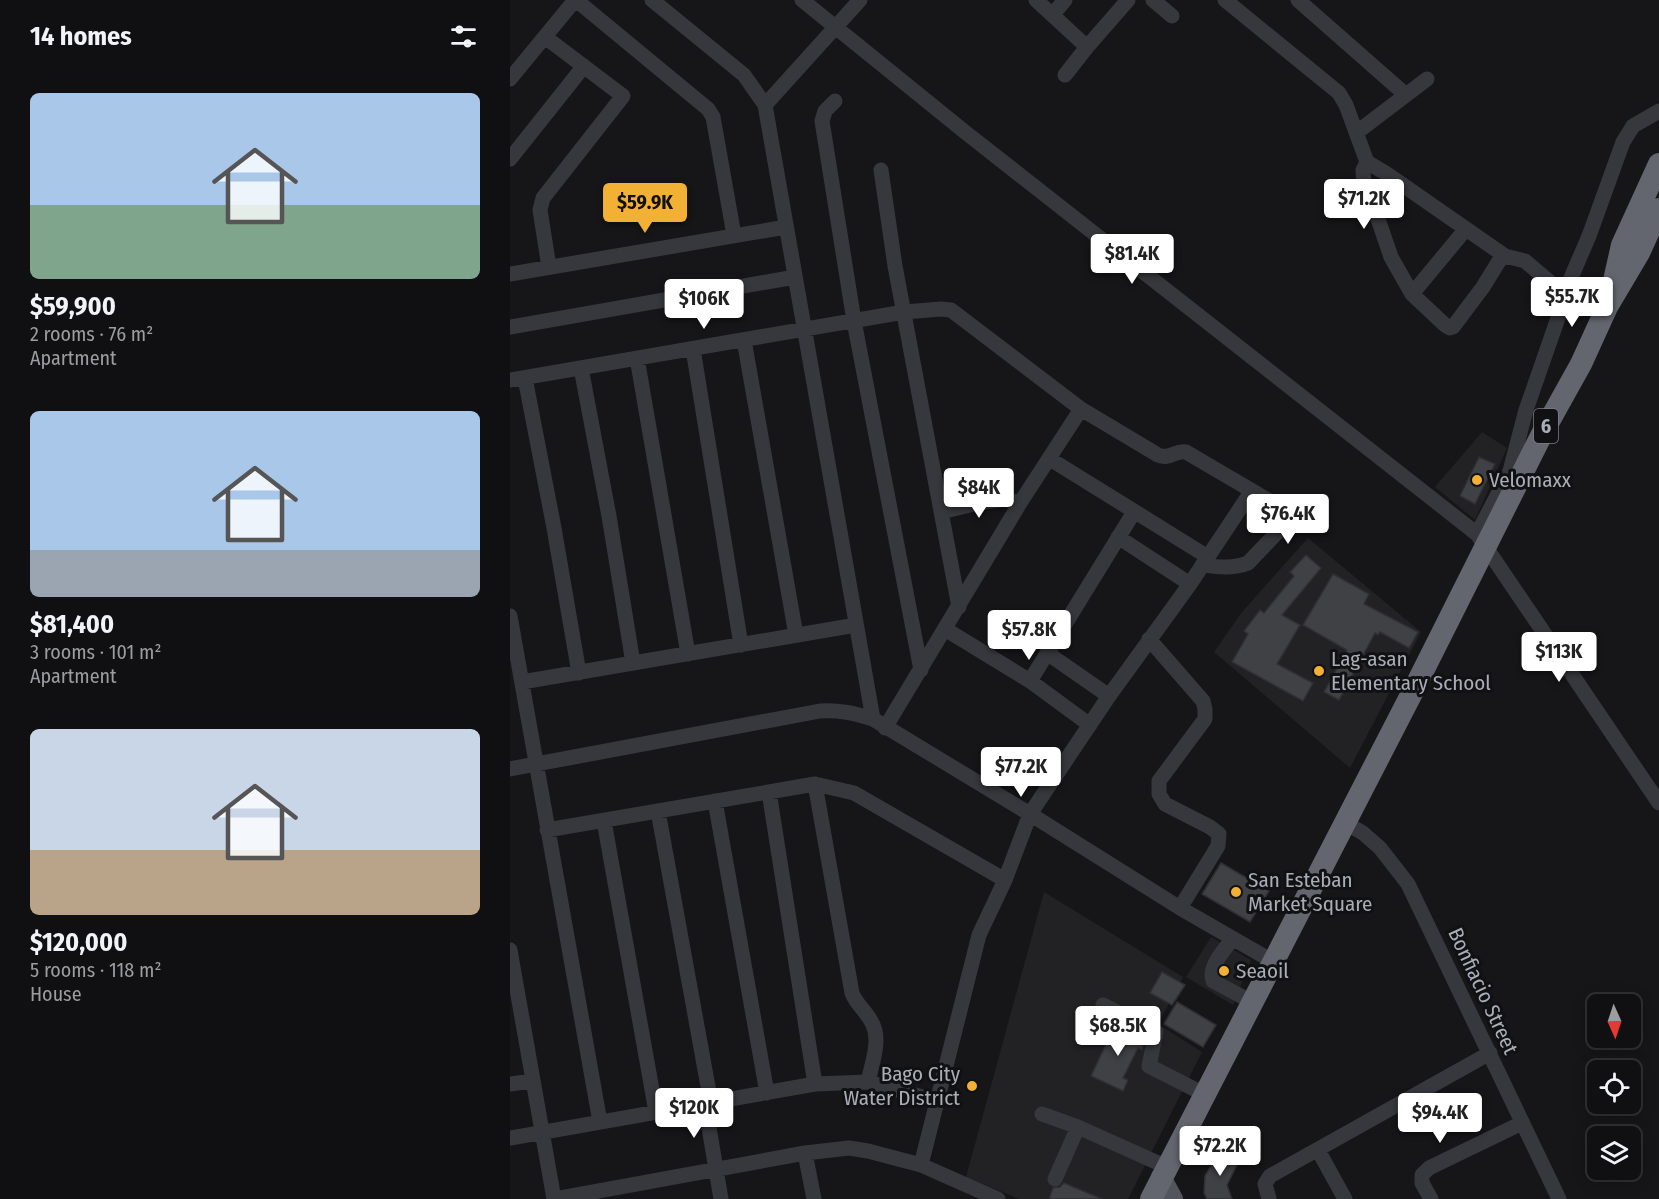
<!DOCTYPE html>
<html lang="en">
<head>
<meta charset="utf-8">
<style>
  body { margin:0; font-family:"Fira Sans Condensed",sans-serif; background:#1e1e20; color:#f1f3f6; height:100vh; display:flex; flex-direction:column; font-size:22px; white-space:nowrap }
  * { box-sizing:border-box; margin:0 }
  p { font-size:20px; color:#9c9d9f }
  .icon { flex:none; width:33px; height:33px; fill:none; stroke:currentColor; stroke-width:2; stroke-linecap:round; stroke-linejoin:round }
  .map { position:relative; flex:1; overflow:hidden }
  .side { display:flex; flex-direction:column; background:#101012; width:510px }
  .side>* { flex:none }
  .needle { width:39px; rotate:177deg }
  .buttons { position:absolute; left:1077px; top:994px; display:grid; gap:12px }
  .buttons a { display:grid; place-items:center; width:54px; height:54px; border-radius:9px; background:#101012; box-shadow:0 3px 15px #0003,0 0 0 2px #303032; font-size:30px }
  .price { position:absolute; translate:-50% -51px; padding:0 14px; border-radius:6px; background:#fff; color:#222; font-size:20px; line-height:39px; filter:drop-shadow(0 2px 3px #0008) }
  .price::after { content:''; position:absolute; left:50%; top:36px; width:18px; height:14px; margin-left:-9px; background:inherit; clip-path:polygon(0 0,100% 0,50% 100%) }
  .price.on { background:#f2b134; color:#111 }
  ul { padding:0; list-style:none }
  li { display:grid; align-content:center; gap:12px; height:318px; padding:0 30px }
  li span { display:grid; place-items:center; height:186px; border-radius:9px; color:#555 }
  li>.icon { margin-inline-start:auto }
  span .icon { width:108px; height:108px; fill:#fffc; stroke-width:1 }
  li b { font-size:26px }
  h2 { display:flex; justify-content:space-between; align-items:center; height:72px; padding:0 30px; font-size:26px }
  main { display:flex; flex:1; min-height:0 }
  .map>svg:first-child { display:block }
</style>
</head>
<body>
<main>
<section class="side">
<h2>14 homes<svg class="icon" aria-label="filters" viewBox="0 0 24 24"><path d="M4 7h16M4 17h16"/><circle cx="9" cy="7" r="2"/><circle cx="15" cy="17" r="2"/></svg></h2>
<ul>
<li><span style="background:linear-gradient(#a9c7e8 60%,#7fa58c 0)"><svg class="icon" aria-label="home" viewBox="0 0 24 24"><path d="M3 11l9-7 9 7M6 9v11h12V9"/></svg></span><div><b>$59,900</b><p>2 rooms · 76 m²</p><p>Apartment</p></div></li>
<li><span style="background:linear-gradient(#a9c7e8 75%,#9aa5b1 0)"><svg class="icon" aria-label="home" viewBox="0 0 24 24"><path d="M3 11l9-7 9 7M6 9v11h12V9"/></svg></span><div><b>$81,400</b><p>3 rooms · 101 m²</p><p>Apartment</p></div></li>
<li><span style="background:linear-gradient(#c9d6e8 65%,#b9a48a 0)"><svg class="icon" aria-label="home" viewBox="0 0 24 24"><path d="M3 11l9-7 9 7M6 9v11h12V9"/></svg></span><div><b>$120,000</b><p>5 rooms · 118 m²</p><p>House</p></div></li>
</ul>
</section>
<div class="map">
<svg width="1149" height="1199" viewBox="0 0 1149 1199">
  <rect width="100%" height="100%" fill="#161618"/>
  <path fill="#222225" d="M 972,432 L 997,448 L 965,520 L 925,487 Z
    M 798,538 L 911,632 L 840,768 L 704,652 L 732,612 Z
    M 534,892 L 673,977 L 648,1024 L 692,1052 L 618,1199 L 509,1199 L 456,1177 Z
    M 701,937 L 741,960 L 723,1005 L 676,977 Z"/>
  <path fill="#404145" stroke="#303034" stroke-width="1.5" d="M 969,457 L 985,464 L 965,504 L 950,496 Z
    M 796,555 L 811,568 L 772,615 L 790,625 L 767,664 L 803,683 L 793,701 L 722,662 L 738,634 L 734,631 L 750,610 L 754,613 L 784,576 L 780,572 Z
    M 823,574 L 859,594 L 854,604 L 908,632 L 899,648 L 870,632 L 868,635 L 865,633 L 829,700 L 814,692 L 837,650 L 793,625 Z
    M 711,863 L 759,891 L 740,922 L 692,894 Z
    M 652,972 L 675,985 L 662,1005 L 640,993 Z
    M 667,1002 L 706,1025 L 693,1047 L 654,1024 Z
    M 606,1023 L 635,1037 L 632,1050 L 628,1048 L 613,1078 L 618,1080 L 613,1091 L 581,1076 Z
    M 710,1150 L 729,1161 L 717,1185 L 722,1199 L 697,1199 L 694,1193 L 695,1176 Z
    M 554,1183 L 592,1199 L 539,1199 L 543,1188 L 550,1187 Z"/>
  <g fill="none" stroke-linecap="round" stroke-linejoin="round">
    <path stroke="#37383d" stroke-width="15" d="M 66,0 L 198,109 L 203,117 L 224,235
      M 142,0 L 234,75 L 255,105 L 363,719
      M 292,0 L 455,132 L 967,534 L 1149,803
      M 526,0 L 577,47 L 618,0
      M 643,0 L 662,16
      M 715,0 L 829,93 L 836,105 L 857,162 L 877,174 L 995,256 L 989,261 L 973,287 L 943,327 L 940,328 L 935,325 L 902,294 L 881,257 L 868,219 L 854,187 L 853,170 L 857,162
      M 788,0 L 896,95
      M 543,14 L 555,0
      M 35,37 L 113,96 L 33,198 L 30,210 L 39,267
      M 555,75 L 577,47
      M 0,79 L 65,0
      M 325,101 L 315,111 L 312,121 L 344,321 L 411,670
      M 255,105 L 350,0
      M 846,133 L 917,79
      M 0,159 L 74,66
      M 371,170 L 385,266 L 449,607
      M 995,256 L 1015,261 L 1054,294
      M 0,274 L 276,227
      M 902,294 L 955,230
      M 0,327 L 285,277
      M 234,340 L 286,635
      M 183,349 L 231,645
      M 127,358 L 178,654
      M 71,368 L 99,516 L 123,663
      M 15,378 L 44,528 L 69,673
      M 0,380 L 394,312 L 431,309 L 441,310 L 571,409 L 648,455 C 659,460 665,450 676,452 L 780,513 L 781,518 L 738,563 C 723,569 708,567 692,565
      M 540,459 L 698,557
      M 431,512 L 468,503 L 495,499 L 510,503
      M 967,534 L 1000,471 L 1016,410 L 1048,318 L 1054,294 L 1079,236 L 1113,142 L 1123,126 L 1149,111
      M 608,537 L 680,584
      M 0,616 L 90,1122
      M 435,629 L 520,681 L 580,725
      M 639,639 L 693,701 L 695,709 L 695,719 L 649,781 L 649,794 L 655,804 L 700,827 L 709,834 L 708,846 L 670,908
      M 537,653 L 599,696
      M 520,681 L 624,512
      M 12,682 L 346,625
      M 375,728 L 510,503 L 571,409
      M 0,769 L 310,711 C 330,710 344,713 363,719 L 520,814 L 670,908 L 762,961
      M 305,784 L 342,993 C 346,1004 355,1010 361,1021 C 372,1039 362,1062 358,1082
      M 259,792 L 305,1084
      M 205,801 L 257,1093
      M 148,811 L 201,1103
      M 94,821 L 146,1112
      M 834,822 L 853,833 L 870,848 L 898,884 L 1049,1199
      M 37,830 L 305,784 L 344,793 L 495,880
      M 722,939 C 714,951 698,966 703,981 L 742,1002
      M 0,950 L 44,1199
      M 593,1005 L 646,1032 L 639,1066 L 694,1094
      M 0,1084 L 22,1081
      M 195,1104 L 211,1199
      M 532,1114 L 568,1127 L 657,1167
      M 0,1138 L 305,1084 L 358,1082 L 427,1101
      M 808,1150 L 835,1199
      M 295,1153 L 304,1199
      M 411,1165 L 469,935 L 495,880 L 520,814 L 599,696 L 680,584 L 741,492
      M 545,1179 L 568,1127
      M 45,1199 L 295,1153 L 339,1148 L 358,1151 L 411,1165 L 488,1199
      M 759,1199 L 755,1184 L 760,1176 L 980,1053
      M 921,1199 L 912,1183 L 912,1175 L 919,1168 L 1012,1123"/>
    <path stroke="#53555c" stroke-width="20" d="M 651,1177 L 663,1199"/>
    <path stroke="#63666e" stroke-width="22" d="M 1103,285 L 1112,245 L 1149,164
      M 641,1199 L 903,691 L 1032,434 L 1071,364 L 1097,307 L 1129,253 L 1149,209"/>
  </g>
  <g fill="#f2b134" stroke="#111113" stroke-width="2">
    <circle cx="967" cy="480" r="6"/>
    <circle cx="809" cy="671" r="6"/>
    <circle cx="726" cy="892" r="6"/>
    <circle cx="714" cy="971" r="6"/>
    <circle cx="462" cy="1086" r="6"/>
  </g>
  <g text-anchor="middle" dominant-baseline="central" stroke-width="6" stroke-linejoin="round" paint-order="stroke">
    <rect fill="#111113" stroke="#7b7e86" stroke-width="1.5" x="1024" y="409" width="24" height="34" rx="4.5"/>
    <g font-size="20" font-weight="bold" fill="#a8adb8">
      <text x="1036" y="426">6</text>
    </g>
    <g font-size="21" fill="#a8adb8" stroke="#111113" text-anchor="start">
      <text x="979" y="480">Velomaxx</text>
      <text x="821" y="659">Lag-asan<tspan x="821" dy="24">Elementary School</tspan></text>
      <text x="738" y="880">San Esteban<tspan x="738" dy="24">Market Square</tspan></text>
      <text x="726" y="971">Seaoil</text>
      <text x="450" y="1074" text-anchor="end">Bago City<tspan x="450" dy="24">Water District</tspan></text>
    </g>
    <g font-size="21" fill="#a8adb8" stroke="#111113">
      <text transform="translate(973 991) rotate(65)">Bonfiacio Street</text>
    </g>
  </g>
</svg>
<div class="buttons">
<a><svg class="needle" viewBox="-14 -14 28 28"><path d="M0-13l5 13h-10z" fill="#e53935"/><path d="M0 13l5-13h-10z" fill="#9c9d9f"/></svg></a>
<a><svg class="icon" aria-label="locate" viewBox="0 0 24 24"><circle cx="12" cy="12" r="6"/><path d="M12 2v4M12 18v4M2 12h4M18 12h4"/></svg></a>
<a><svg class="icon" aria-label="layers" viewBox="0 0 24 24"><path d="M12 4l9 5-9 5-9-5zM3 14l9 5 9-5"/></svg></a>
</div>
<b class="price" style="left:854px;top:230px">$71.2K</b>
<b class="price on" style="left:135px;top:234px">$59.9K</b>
<b class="price" style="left:622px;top:285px">$81.4K</b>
<b class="price" style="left:1062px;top:328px">$55.7K</b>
<b class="price" style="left:194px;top:330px">$106K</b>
<b class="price" style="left:469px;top:519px">$84K</b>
<b class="price" style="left:778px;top:545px">$76.4K</b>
<b class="price" style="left:519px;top:661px">$57.8K</b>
<b class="price" style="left:1049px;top:683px">$113K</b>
<b class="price" style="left:511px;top:798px">$77.2K</b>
<b class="price" style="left:608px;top:1057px">$68.5K</b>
<b class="price" style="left:184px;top:1139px">$120K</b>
<b class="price" style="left:930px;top:1144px">$94.4K</b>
<b class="price" style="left:710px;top:1177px">$72.2K</b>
</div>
</main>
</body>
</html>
